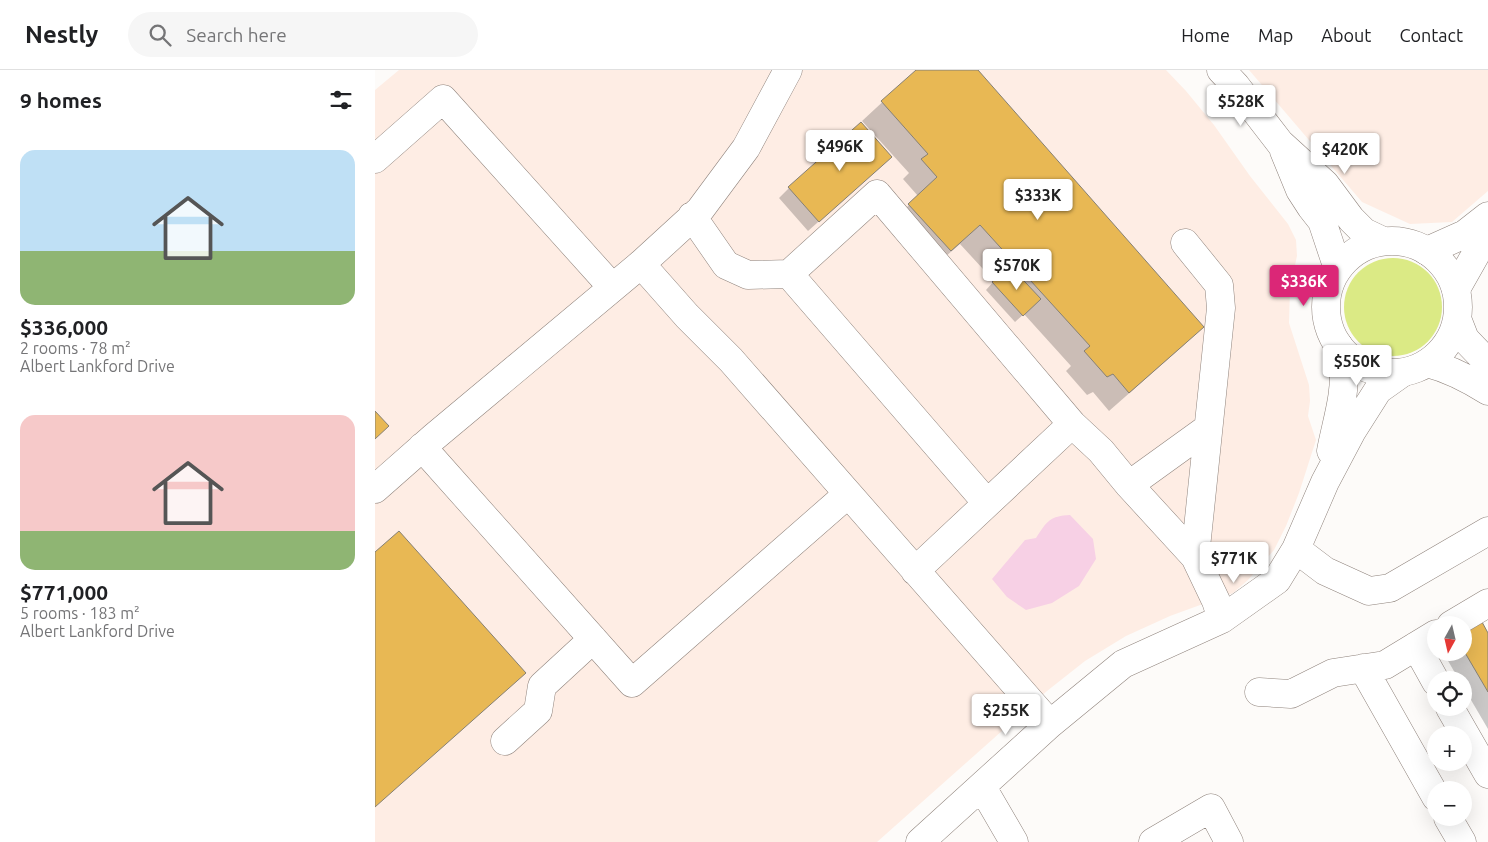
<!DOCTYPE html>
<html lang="en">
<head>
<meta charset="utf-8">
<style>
  body { margin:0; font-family:Ubuntu,sans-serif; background:#f6f6f6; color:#202124; height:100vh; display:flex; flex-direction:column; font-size:19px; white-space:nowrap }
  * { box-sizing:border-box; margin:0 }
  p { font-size:16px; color:#757577 }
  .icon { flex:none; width:28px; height:28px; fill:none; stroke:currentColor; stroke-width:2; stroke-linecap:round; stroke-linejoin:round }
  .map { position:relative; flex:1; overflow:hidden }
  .panel { display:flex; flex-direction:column; background:#fff; width:375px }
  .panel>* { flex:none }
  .needle { width:32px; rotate:188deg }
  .fabs { position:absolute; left:1052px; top:546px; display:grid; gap:10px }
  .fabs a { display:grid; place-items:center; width:45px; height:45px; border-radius:50%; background:#fff; box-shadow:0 5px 20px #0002; font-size:25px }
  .price { position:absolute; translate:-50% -42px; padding:0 11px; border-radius:5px; background:#fff; color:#222; font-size:16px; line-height:32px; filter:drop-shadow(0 1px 2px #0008) }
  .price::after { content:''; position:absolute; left:50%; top:30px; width:15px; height:11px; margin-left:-8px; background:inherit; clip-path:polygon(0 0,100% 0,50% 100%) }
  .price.active { background:#db2777; color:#fff }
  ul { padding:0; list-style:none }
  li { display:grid; align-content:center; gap:10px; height:265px; padding:0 20px }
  li span { display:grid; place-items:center; height:155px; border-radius:15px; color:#555 }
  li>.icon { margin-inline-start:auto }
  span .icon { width:90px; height:90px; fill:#fffc; stroke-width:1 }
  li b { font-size:21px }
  h2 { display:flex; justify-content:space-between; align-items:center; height:60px; padding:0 20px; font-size:21px }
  header { display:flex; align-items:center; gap:30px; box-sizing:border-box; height:70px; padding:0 25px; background:#fff; border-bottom:1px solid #e0e0e0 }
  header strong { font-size:24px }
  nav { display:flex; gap:28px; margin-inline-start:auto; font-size:18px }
  .search { width:350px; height:45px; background:#f6f6f6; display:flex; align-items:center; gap:12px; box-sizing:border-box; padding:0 18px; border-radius:28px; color:#757577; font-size:19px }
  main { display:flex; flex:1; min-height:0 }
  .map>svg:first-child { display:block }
</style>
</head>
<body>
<header>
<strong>Nestly</strong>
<div class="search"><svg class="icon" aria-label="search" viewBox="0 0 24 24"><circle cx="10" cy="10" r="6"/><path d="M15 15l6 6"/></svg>Search here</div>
<nav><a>Home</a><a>Map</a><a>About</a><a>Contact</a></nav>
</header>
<main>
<section class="panel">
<h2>9 homes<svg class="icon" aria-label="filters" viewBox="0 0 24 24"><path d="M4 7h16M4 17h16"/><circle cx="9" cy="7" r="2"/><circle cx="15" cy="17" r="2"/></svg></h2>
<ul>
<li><span style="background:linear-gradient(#bfe0f5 65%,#8fb573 0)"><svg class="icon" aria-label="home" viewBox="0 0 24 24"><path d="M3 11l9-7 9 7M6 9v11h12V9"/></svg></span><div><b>$336,000</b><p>2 rooms · 78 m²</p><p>Albert Lankford Drive</p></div></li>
<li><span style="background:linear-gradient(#f6c9c9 75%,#8fb573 0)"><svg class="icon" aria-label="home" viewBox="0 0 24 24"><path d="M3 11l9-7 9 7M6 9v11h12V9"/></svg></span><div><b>$771,000</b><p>5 rooms · 183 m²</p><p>Albert Lankford Drive</p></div></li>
</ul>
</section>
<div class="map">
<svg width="1113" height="772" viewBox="0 0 1113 772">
  <rect width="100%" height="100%" fill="#fdfbf9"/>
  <path fill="#feede4" d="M 24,0 L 395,0 L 401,6 L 406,0 L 791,0 L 811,21 L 839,55 L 875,106 L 913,154 L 921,170 L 922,186 L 915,218 L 914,253 L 934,315 L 935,331 L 933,346 L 941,370 L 924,423 L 911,456 L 899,480 L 873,510 L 858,523 L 795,546 L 751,566 L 710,591 L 672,621 L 502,772 L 0,772 L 0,20 Z
    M 874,0 L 1113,0 L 1113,121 L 1077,152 L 1035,154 L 987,132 Z"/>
  <path fill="#dbea85" d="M969 237a49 49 0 1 1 98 0a49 49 0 1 1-98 0Z"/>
  <path fill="#f7d0e5" d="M 695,445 L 718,469 L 721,489 L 704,516 L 677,533 L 651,540 L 632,527 L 617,509 L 650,470 L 661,468 C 672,451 675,446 695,445 Z"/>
  <path fill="#0003" d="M 542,0 L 601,0 L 827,257 L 808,276 L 734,341 L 718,322 L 712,325 L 691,301 L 696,296 L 649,244 L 640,252 L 611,220 L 619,211 L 585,174 L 556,199 L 515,154 L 543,126 L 528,109 L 534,103 L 487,51 Z
    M 505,97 L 433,161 L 404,128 L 414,118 Z
    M 1107,554 L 1113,565 L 1113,659 L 1089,618 L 1089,610 L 1084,610 L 1068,582 L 1089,582 L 1089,564 Z"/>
  <path fill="#e8b854" stroke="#868075" d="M 541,0 L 603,0 L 829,257 L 754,323 L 738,304 L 732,307 L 709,281 L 715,276 L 605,155 L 576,181 L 533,134 L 562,107 L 546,89 L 553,84 L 506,31 Z
    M 486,52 L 517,87 L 444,152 L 413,117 Z
    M 635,196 L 666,229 L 648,246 L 617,212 Z
    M 0,341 L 14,356 L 0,369 Z
    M 24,461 L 151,603 L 0,737 L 0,482 Z
    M 1107,552 L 1113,563 L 1113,622 L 1089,581 L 1089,563 Z"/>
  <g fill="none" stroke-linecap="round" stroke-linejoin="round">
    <g stroke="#8f837c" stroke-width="29">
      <path id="minor" d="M 0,89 L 68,29 L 237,217
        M 317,146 L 351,195 L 373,205 L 414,204
        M 810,173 L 844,215 L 846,238 L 820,487
        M 1052,181 L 1090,164 L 1113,146
        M 266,194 L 312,246 L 356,290 L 675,654
        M 1081,219 L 1102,182 L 1113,169
        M 47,377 L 257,613 L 473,424
        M 956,381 C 961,353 972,323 968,294 C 968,288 965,281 963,275
        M 754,415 L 833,358
        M 0,419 L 59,367 L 266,194 L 325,140 L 371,78 L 413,0
        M 612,433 L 414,204 L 502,124 L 697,354 L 726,381 L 754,415 L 820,487 L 841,531 L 847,549
        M 921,479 L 950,501 L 994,521 L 1015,518 L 1113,461
        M 540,501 L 697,354
        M 1076,555 L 1113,533
        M 1041,576 L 1061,612
        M 988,598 L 1061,727
        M 884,622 L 916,624 L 958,603 L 1010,595 L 1061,564
        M 1075,638 L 1113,704
        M 130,671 L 163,641 L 167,616 L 218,569
        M 607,717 L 639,772
        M 1073,748 L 1087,772
        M 545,772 L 675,654 L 748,594 L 847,549 L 902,510 L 921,479 L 950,412 L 977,361 L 1003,320 L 1027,303
        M 778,772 L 836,738 L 854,772"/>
    </g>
    <g stroke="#8f837c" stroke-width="29">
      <path id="major" d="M 846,0 L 861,16 L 905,73 L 950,114 L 976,149 L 989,162 L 1008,171
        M 909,81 L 925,120 L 936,137 L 947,151 L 963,199
        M951 237a66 66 0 1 1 132 0a66 66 0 1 1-132 0Z
        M 1083,251 L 1090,269 L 1113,293
        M 1052,293 C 1075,299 1094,309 1113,321"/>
    </g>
    <use href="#minor" stroke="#fff" stroke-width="28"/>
    <use href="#major" stroke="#fff" stroke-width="28"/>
  </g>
</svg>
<div class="fabs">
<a><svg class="needle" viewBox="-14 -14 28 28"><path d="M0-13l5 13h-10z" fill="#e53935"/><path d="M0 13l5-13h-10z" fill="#757577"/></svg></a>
<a><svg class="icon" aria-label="locate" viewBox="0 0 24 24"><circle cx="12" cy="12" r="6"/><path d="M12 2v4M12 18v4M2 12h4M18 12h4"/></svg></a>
<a>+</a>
<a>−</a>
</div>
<b class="price" style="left:866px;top:57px">$528K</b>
<b class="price" style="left:465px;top:102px">$496K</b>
<b class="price" style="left:970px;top:105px">$420K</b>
<b class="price" style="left:663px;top:151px">$333K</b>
<b class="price" style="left:642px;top:221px">$570K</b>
<b class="price active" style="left:929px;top:237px">$336K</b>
<b class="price" style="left:982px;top:317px">$550K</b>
<b class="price" style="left:859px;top:514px">$771K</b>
<b class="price" style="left:631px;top:666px">$255K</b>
</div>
</main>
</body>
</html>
